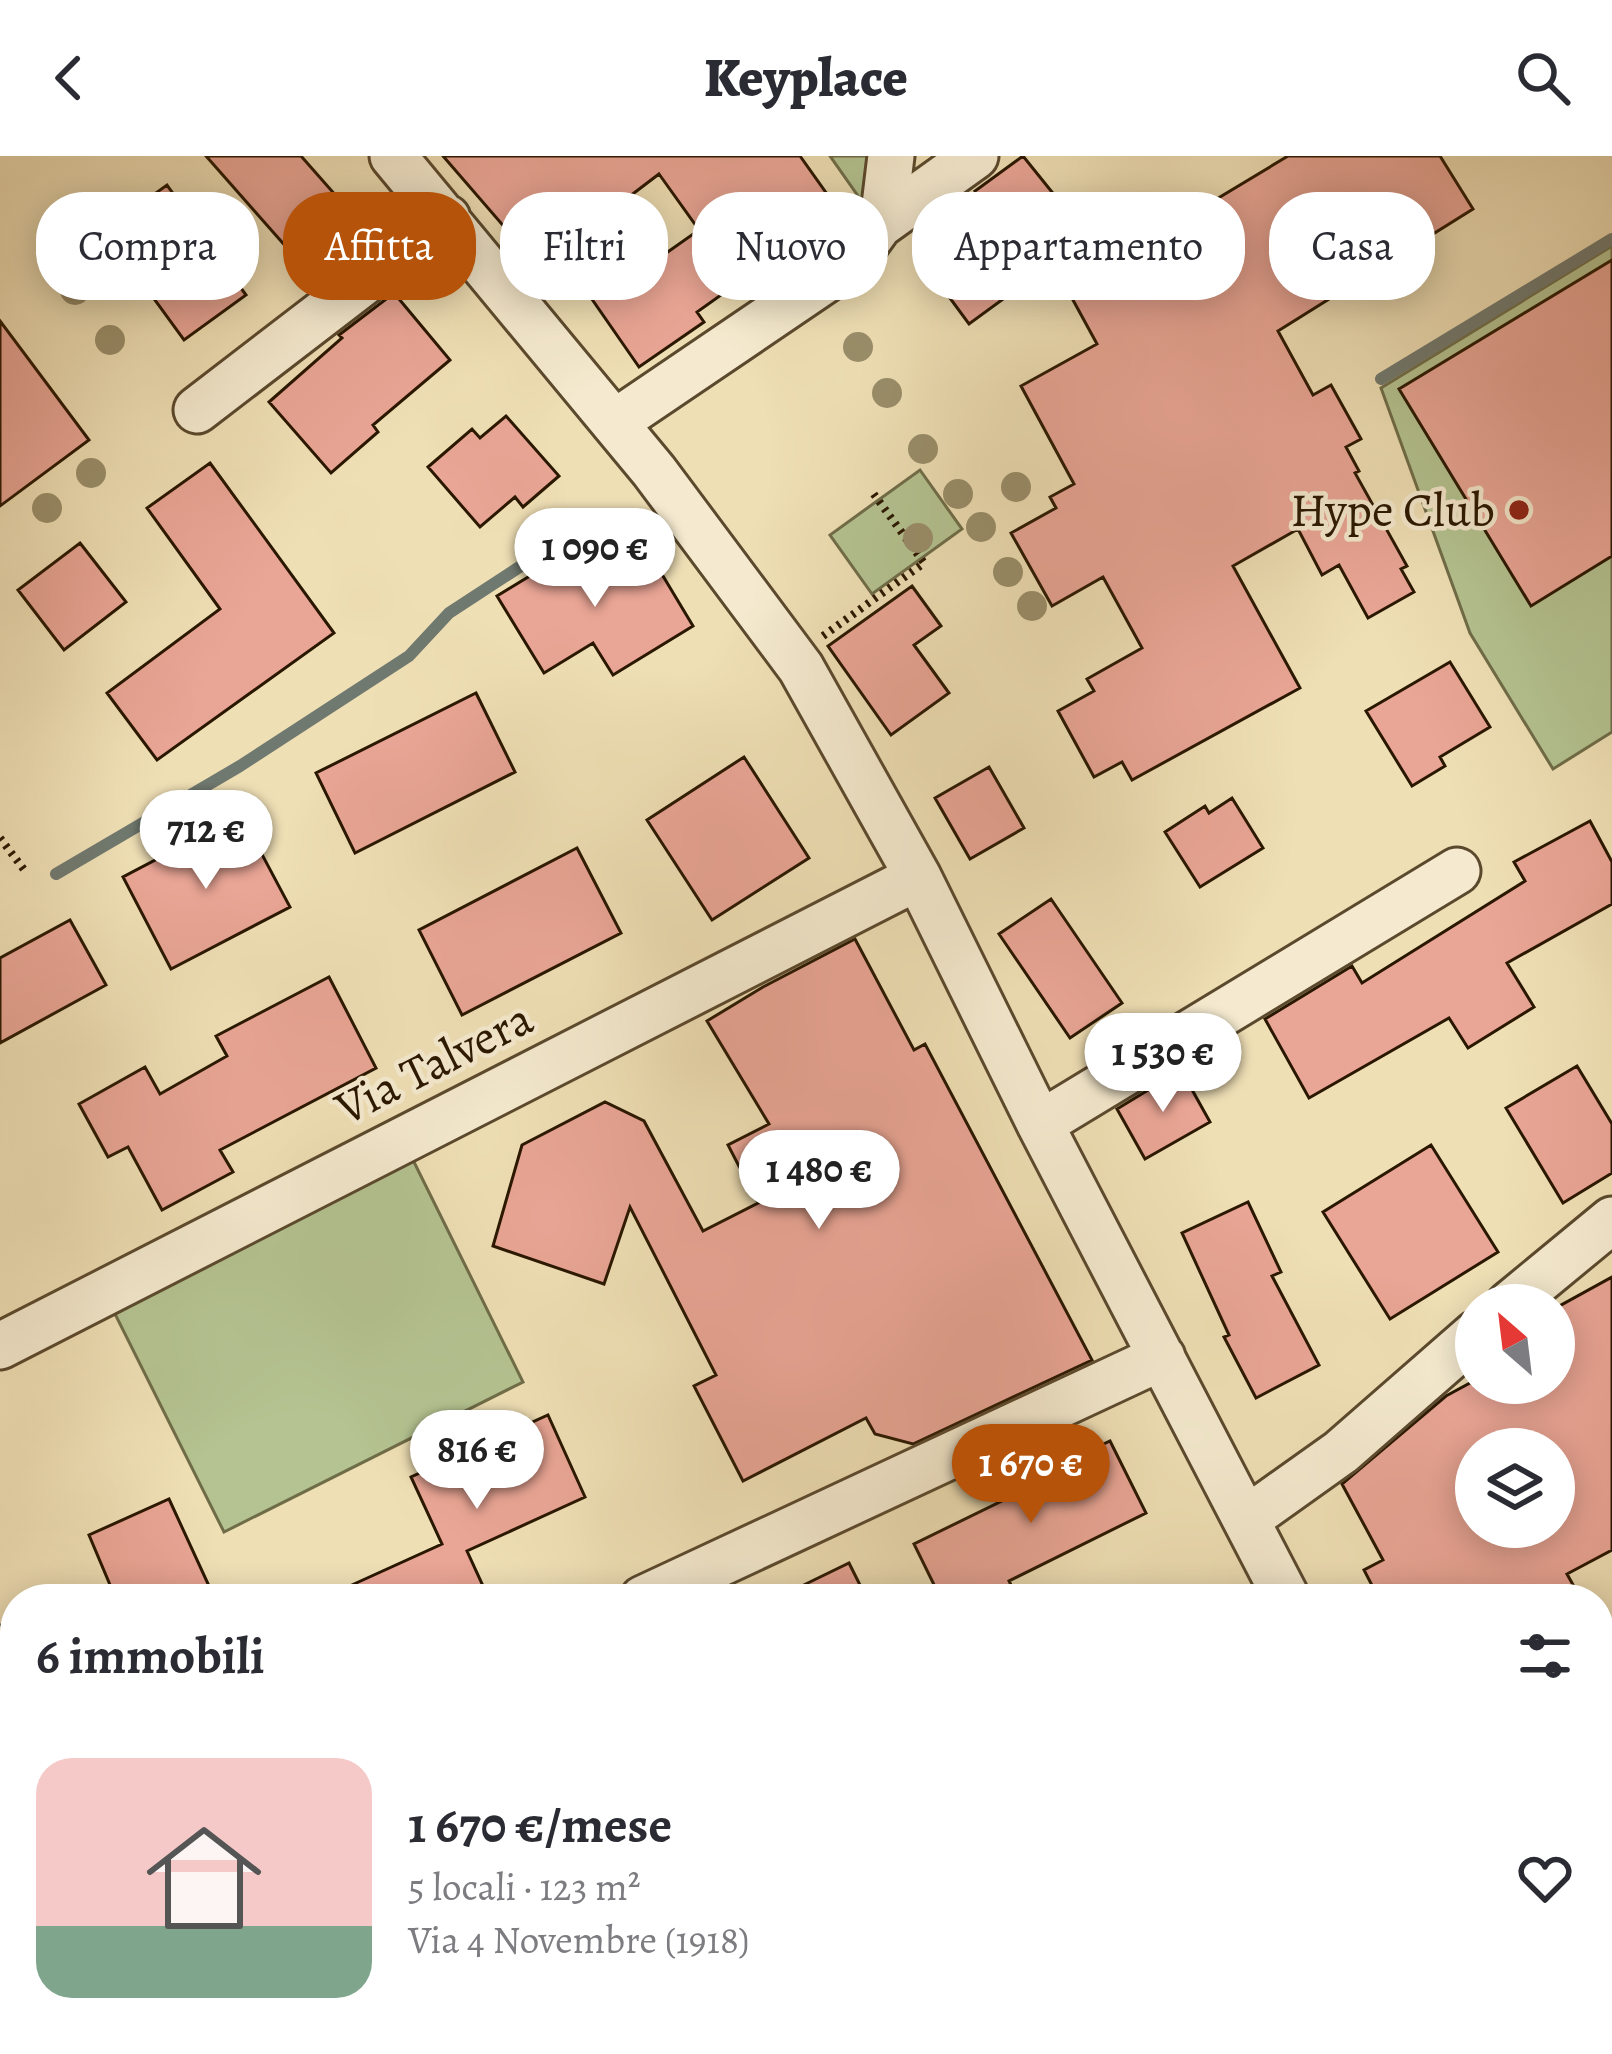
<!DOCTYPE html>
<html lang="it">
<head>
<meta charset="utf-8">
<style>
  body { margin:0; font-family:Alegreya,serif; background:#f7f7f7; color:#2b2b33; height:100vh; display:flex; flex-direction:column; font-size:45px; white-space:nowrap }
  * { box-sizing:border-box; margin:0 }
  p { font-size:39px; color:#7c7c81 }
  .icon { flex:none; width:66px; height:66px; fill:none; stroke:currentColor; stroke-width:2; stroke-linecap:round; stroke-linejoin:round }
  .map { position:relative; flex:1; overflow:hidden }
  .sheet { position:absolute; left:0px; top:1428px; width:1614px; height:471px; display:flex; flex-direction:column; background:#fff; border-radius:48px 48px 0 0; box-shadow:0 6px 30px #0003 }
  .sheet>* { flex:none }
  .banner { position:absolute; left:36px; top:36px; width:1542px; height:108px; display:flex; gap:24px }
  .needle { width:78px; rotate:332deg }
  .tools { position:absolute; left:1455px; top:1128px; display:grid; gap:24px }
  .tools a { display:grid; place-items:center; width:120px; height:120px; border-radius:50%; background:#fff; box-shadow:0 6px 30px #0003; font-size:60px }
  .price { position:absolute; translate:-50% -102px; padding:0 27px; border-radius:42px; background:#fff; color:#222; font-size:39px; line-height:78px; filter:drop-shadow(0 3px 6px #0008) }
  .price::after { content:''; position:absolute; left:50%; top:72px; width:36px; height:27px; margin-left:-18px; background:inherit; clip-path:polygon(0 0,100% 0,50% 100%) }
  .price.current { background:#b45309; color:#fff }
  ul { padding:0; list-style:none }
  li { display:flex; align-items:center; gap:36px; height:300px; padding:0 36px }
  li span { display:grid; place-items:center; flex:none; width:336px; height:240px; border-radius:36px; color:#555 }
  li>.icon { margin-inline-start:auto }
  span .icon { width:144px; height:144px; fill:#fffc; stroke-width:1 }
  li b { font-size:51px }
  h2 { display:flex; justify-content:space-between; align-items:center; height:144px; padding:0 36px; font-size:51px }
  .pill { padding:0 42px; border-radius:48px; background:#fff; box-shadow:0 6px 30px #0003; font-size:42px; line-height:108px }
  .pill.current { background:#b45309; color:#fff }
  header { display:flex; justify-content:space-between; align-items:center; height:156px; padding:0 36px; background:#fff; font-size:54px; font-weight:800 }
  .map>svg:first-child { display:block }
</style>
</head>
<body>
<header><svg class="icon" aria-label="back" viewBox="0 0 24 24"><path d="M15 5l-7 7 7 7"/></svg>Keyplace<svg class="icon" aria-label="search" viewBox="0 0 24 24"><circle cx="10" cy="10" r="6"/><path d="M15 15l6 6"/></svg></header>
<div class="map">
<svg width="1612" height="1898" viewBox="0 0 1612 1898">
  <rect width="100%" height="100%" fill="#efdfb5"/>
  <filter id="stains"><feTurbulence type="fractalNoise" baseFrequency=".00167" numOctaves="4"/><feColorMatrix values="0 0 0 0 .2 0 0 0 0 .09 0 0 0 0 .02 0 0 0 .5 -.17"/></filter>
  <radialGradient id="worn" r=".72"><stop offset=".6" stop-color="#630" stop-opacity="0"/><stop offset="1" stop-color="#630" stop-opacity=".3"/></radialGradient>
  <path fill="#b4c391" stroke="#6f6d48" stroke-width="3" d="M 830,0 L 880,0 L 870,57 Z
    M 1612,90 L 1612,576 L 1553,613 L 1470,477 L 1381,232 Z
    M 920,314 L 962,373 L 872,438 L 830,379 Z
    M 412,1002 L 523,1226 L 224,1376 L 112,1152 Z"/>
  <g fill="none" stroke-linecap="round" stroke-linejoin="round">
    <path stroke="#70796f" stroke-width="12" d="M 1381,223 L 1612,83
      M 56,718 L 240,610 L 409,500 L 449,457 L 570,378 L 640,363"/>
  </g>
  <path fill="#e9a595" stroke="#2a1700" stroke-width="3" fill-rule="evenodd" d="M 206,0 L 301,0 L 368,76 L 353,89 L 359,96 L 318,127 Z
    M 443,0 L 800,0 L 839,55 L 697,156 L 704,166 L 639,211 L 580,126 L 564,140 ZM 659,18 L 699,74 L 635,119 L 592,69 Z
    M 1023,0 L 1064,51 L 1015,88 L 975,35 Z
    M 1288,0 L 1440,0 L 1473,53 L 1278,175 L 1313,239 L 1331,229 L 1361,283 L 1346,291 L 1359,315 L 1355,317 L 1407,410 L 1401,413 L 1414,436 L 1368,462 L 1339,409 L 1322,419 L 1298,373 L 1233,410 L 1300,532 L 1132,624 L 1122,606 L 1094,621 L 1058,555 L 1094,535 L 1087,523 L 1142,492 L 1103,421 L 1052,450 L 1011,377 L 1056,352 L 1050,341 L 1074,328 L 1021,230 L 1097,188 L 1067,133 Z
    M 167,29 L 246,139 L 184,184 L 104,74 Z
    M 982,78 L 1021,130 L 969,168 L 930,115 Z
    M 1612,104 L 1612,400 L 1531,450 L 1399,233 Z
    M 394,137 L 450,204 L 373,269 L 378,276 L 331,317 L 269,246 L 342,182 L 339,179 Z
    M 0,165 L 89,284 L 0,350 Z
    M 506,260 L 559,320 L 523,351 L 515,341 L 480,371 L 428,311 L 472,273 L 480,282 Z
    M 210,307 L 334,477 L 157,604 L 107,537 L 220,453 L 147,352 Z
    M 80,387 L 126,446 L 64,494 L 18,434 Z
    M 584,387 L 604,421 L 648,395 L 693,470 L 613,519 L 593,487 L 544,517 L 497,440 Z
    M 912,430 L 941,470 L 914,489 L 949,537 L 891,579 L 828,490 Z
    M 1450,506 L 1490,571 L 1440,601 L 1445,610 L 1412,630 L 1366,555 Z
    M 476,537 L 515,616 L 355,697 L 316,617 Z
    M 744,601 L 809,702 L 712,764 L 647,664 Z
    M 989,611 L 1024,672 L 970,703 L 935,642 Z
    M 1232,642 L 1263,692 L 1200,731 L 1165,676 L 1205,650 L 1209,657 Z
    M 241,659 L 290,751 L 171,813 L 123,721 Z
    M 1590,665 L 1612,706 L 1612,748 L 1507,807 L 1534,851 L 1468,892 L 1449,862 L 1309,942 L 1265,863 L 1352,810 L 1362,827 L 1525,725 L 1514,706 Z
    M 577,692 L 621,777 L 462,859 L 419,774 Z
    M 1051,743 L 1122,847 L 1070,882 L 999,778 Z
    M 70,764 L 106,829 L 0,887 L 0,802 Z
    M 855,783 L 914,894 L 925,888 L 1092,1204 L 913,1288 L 875,1278 L 866,1262 L 743,1325 L 694,1230 L 716,1219 L 630,1051 L 604,1128 L 493,1090 L 522,989 L 605,946 L 644,965 L 703,1075 L 758,1047 L 728,989 L 769,968 L 707,865 L 763,831 Z
    M 329,821 L 376,912 L 220,994 L 233,1016 L 162,1054 L 128,991 L 108,1001 L 79,948 L 145,911 L 160,938 L 227,900 L 216,880 Z
    M 1577,910 L 1612,968 L 1612,1017 L 1563,1047 L 1506,952 Z
    M 1181,914 L 1210,966 L 1145,1003 L 1117,953 Z
    M 1431,989 L 1498,1096 L 1390,1163 L 1323,1056 Z
    M 1248,1046 L 1281,1116 L 1272,1120 L 1319,1209 L 1256,1242 L 1224,1181 L 1229,1179 L 1182,1077 Z
    M 1612,1121 L 1612,1394 L 1567,1418 L 1581,1443 L 1379,1443 L 1364,1414 L 1383,1404 L 1342,1328 L 1446,1240 L 1470,1227 L 1554,1227 L 1554,1153 ZM 1476,1293 L 1554,1293 L 1554,1371 L 1476,1371 Z
    M 548,1259 L 585,1341 L 467,1395 L 489,1443 L 321,1443 L 442,1388 L 411,1321 Z
    M 1110,1285 L 1146,1357 L 1009,1425 L 1018,1443 L 941,1443 L 914,1388 L 1018,1337 L 1012,1325 L 1061,1301 L 1064,1307 Z
    M 169,1343 L 215,1443 L 116,1443 L 89,1379 Z
    M 849,1407 L 867,1443 L 775,1443 Z"/>
  <g fill="none" stroke-linecap="round" stroke-linejoin="round">
    <g stroke="#5b492d" stroke-width="51">
      <path id="minor" d="M 393,0 L 654,315 L 801,512 L 918,721 L 1040,968 L 1287,1443
        M 883,66 L 891,0
        M 197,254 L 447,62
        M 614,267 L 853,105 L 879,69 L 975,0
        M 1040,968 L 1457,715
        M 1509,1149 L 1612,1064
        M 0,1190 L 918,721
        M 1247,1363 L 1341,1296 L 1476,1178
        M 643,1443 L 1162,1201
        M 0,1774 L 15,1768
        M 12,1852 L 15,1850
        M 148,1884 L 159,1898
        M 451,1884 L 459,1894 L 453,1898
        M 628,1884 L 634,1898
        M 1159,1884 L 1166,1898
        M 1521,1884 L 1528,1898"/>
    </g>
    <g stroke="#2a1700" stroke-width="63">
      <path id="major" d="M 0,1499 L 15,1516
        M 0,1577 L 15,1594
        M 276,1884 L 288,1898
        M 334,1884 L 347,1898"/>
    </g>
    <path stroke="#2a1700" stroke-width="8" stroke-dasharray="3 6" stroke-linecap="butt" d="M 823,480 L 924,407 L 873,337
      M 0,682 L 25,715"/>
    <use href="#minor" stroke="#f5eacf" stroke-width="45"/>
    <use href="#major" stroke="#e8c07a" stroke-width="57"/>
  </g>
  <g fill="#998e6a">
    <circle cx="75" cy="134" r="15"/>
    <circle cx="110" cy="184" r="15"/>
    <circle cx="858" cy="191" r="15"/>
    <circle cx="887" cy="237" r="15"/>
    <circle cx="923" cy="293" r="15"/>
    <circle cx="91" cy="317" r="15"/>
    <circle cx="1016" cy="331" r="15"/>
    <circle cx="958" cy="338" r="15"/>
    <circle cx="47" cy="352" r="15"/>
    <circle cx="981" cy="371" r="15"/>
    <circle cx="918" cy="382" r="15"/>
    <circle cx="1008" cy="416" r="15"/>
    <circle cx="1032" cy="450" r="15"/>
  </g>
  <circle fill="#8f2418" stroke="#f5eacf" stroke-width="4.5" cx="1519" cy="354" r="12"/>
  <g text-anchor="middle" dominant-baseline="central" stroke-width="9" stroke-linejoin="round" paint-order="stroke">
    <g font-size="48" fill="#2a1700" stroke="#f5eacf" text-anchor="end">
      <text x="1495" y="354">Hype Club</text>
    </g>
    <g font-size="48" fill="#2a1700" stroke="#f5eacf">
      <text transform="translate(434 907) rotate(-27)">Via Talvera</text>
    </g>
  </g>
  <rect width="100%" height="100%" filter="url(#stains)"/>
  <rect width="100%" height="100%" fill="url(#worn)"/>
</svg>
<div class="tools">
<a><svg class="needle" viewBox="-14 -14 28 28"><path d="M0-13l5 13h-10z" fill="#e53935"/><path d="M0 13l5-13h-10z" fill="#7c7c81"/></svg></a>
<a><svg class="icon" aria-label="layers" viewBox="0 0 24 24"><path d="M12 4l9 5-9 5-9-5zM3 14l9 5 9-5"/></svg></a>
</div>
<b class="price" style="left:595px;top:454px">1 090 €</b>
<b class="price" style="left:206px;top:736px">712 €</b>
<b class="price" style="left:1163px;top:959px">1 530 €</b>
<b class="price" style="left:819px;top:1076px">1 480 €</b>
<b class="price" style="left:477px;top:1356px">816 €</b>
<b class="price current" style="left:1031px;top:1370px">1 670 €</b>
<div class="banner">
<a class="pill">Compra</a>
<a class="pill current">Affitta</a>
<a class="pill">Filtri</a>
<a class="pill">Nuovo</a>
<a class="pill">Appartamento</a>
<a class="pill">Casa</a>
</div>
<section class="sheet">
<h2>6 immobili<svg class="icon" aria-label="filters" viewBox="0 0 24 24"><path d="M4 7h16M4 17h16"/><circle cx="9" cy="7" r="2"/><circle cx="15" cy="17" r="2"/></svg></h2>
<ul>
<li><span style="background:linear-gradient(#f6c9c9 70%,#7fa58c 0)"><svg class="icon" aria-label="home" viewBox="0 0 24 24"><path d="M3 11l9-7 9 7M6 9v11h12V9"/></svg></span><div><b>1 670 €/mese</b><p>5 locali · 123 m²</p><p>Via 4 Novembre (1918)</p></div><svg class="icon" aria-label="heart" viewBox="0 0 24 24"><path d="M12 20l-8-8c-3-5 5-10 8-4 3-6 11-1 8 4z"/></svg></li>
</ul>
</section>
</div>
</body>
</html>
